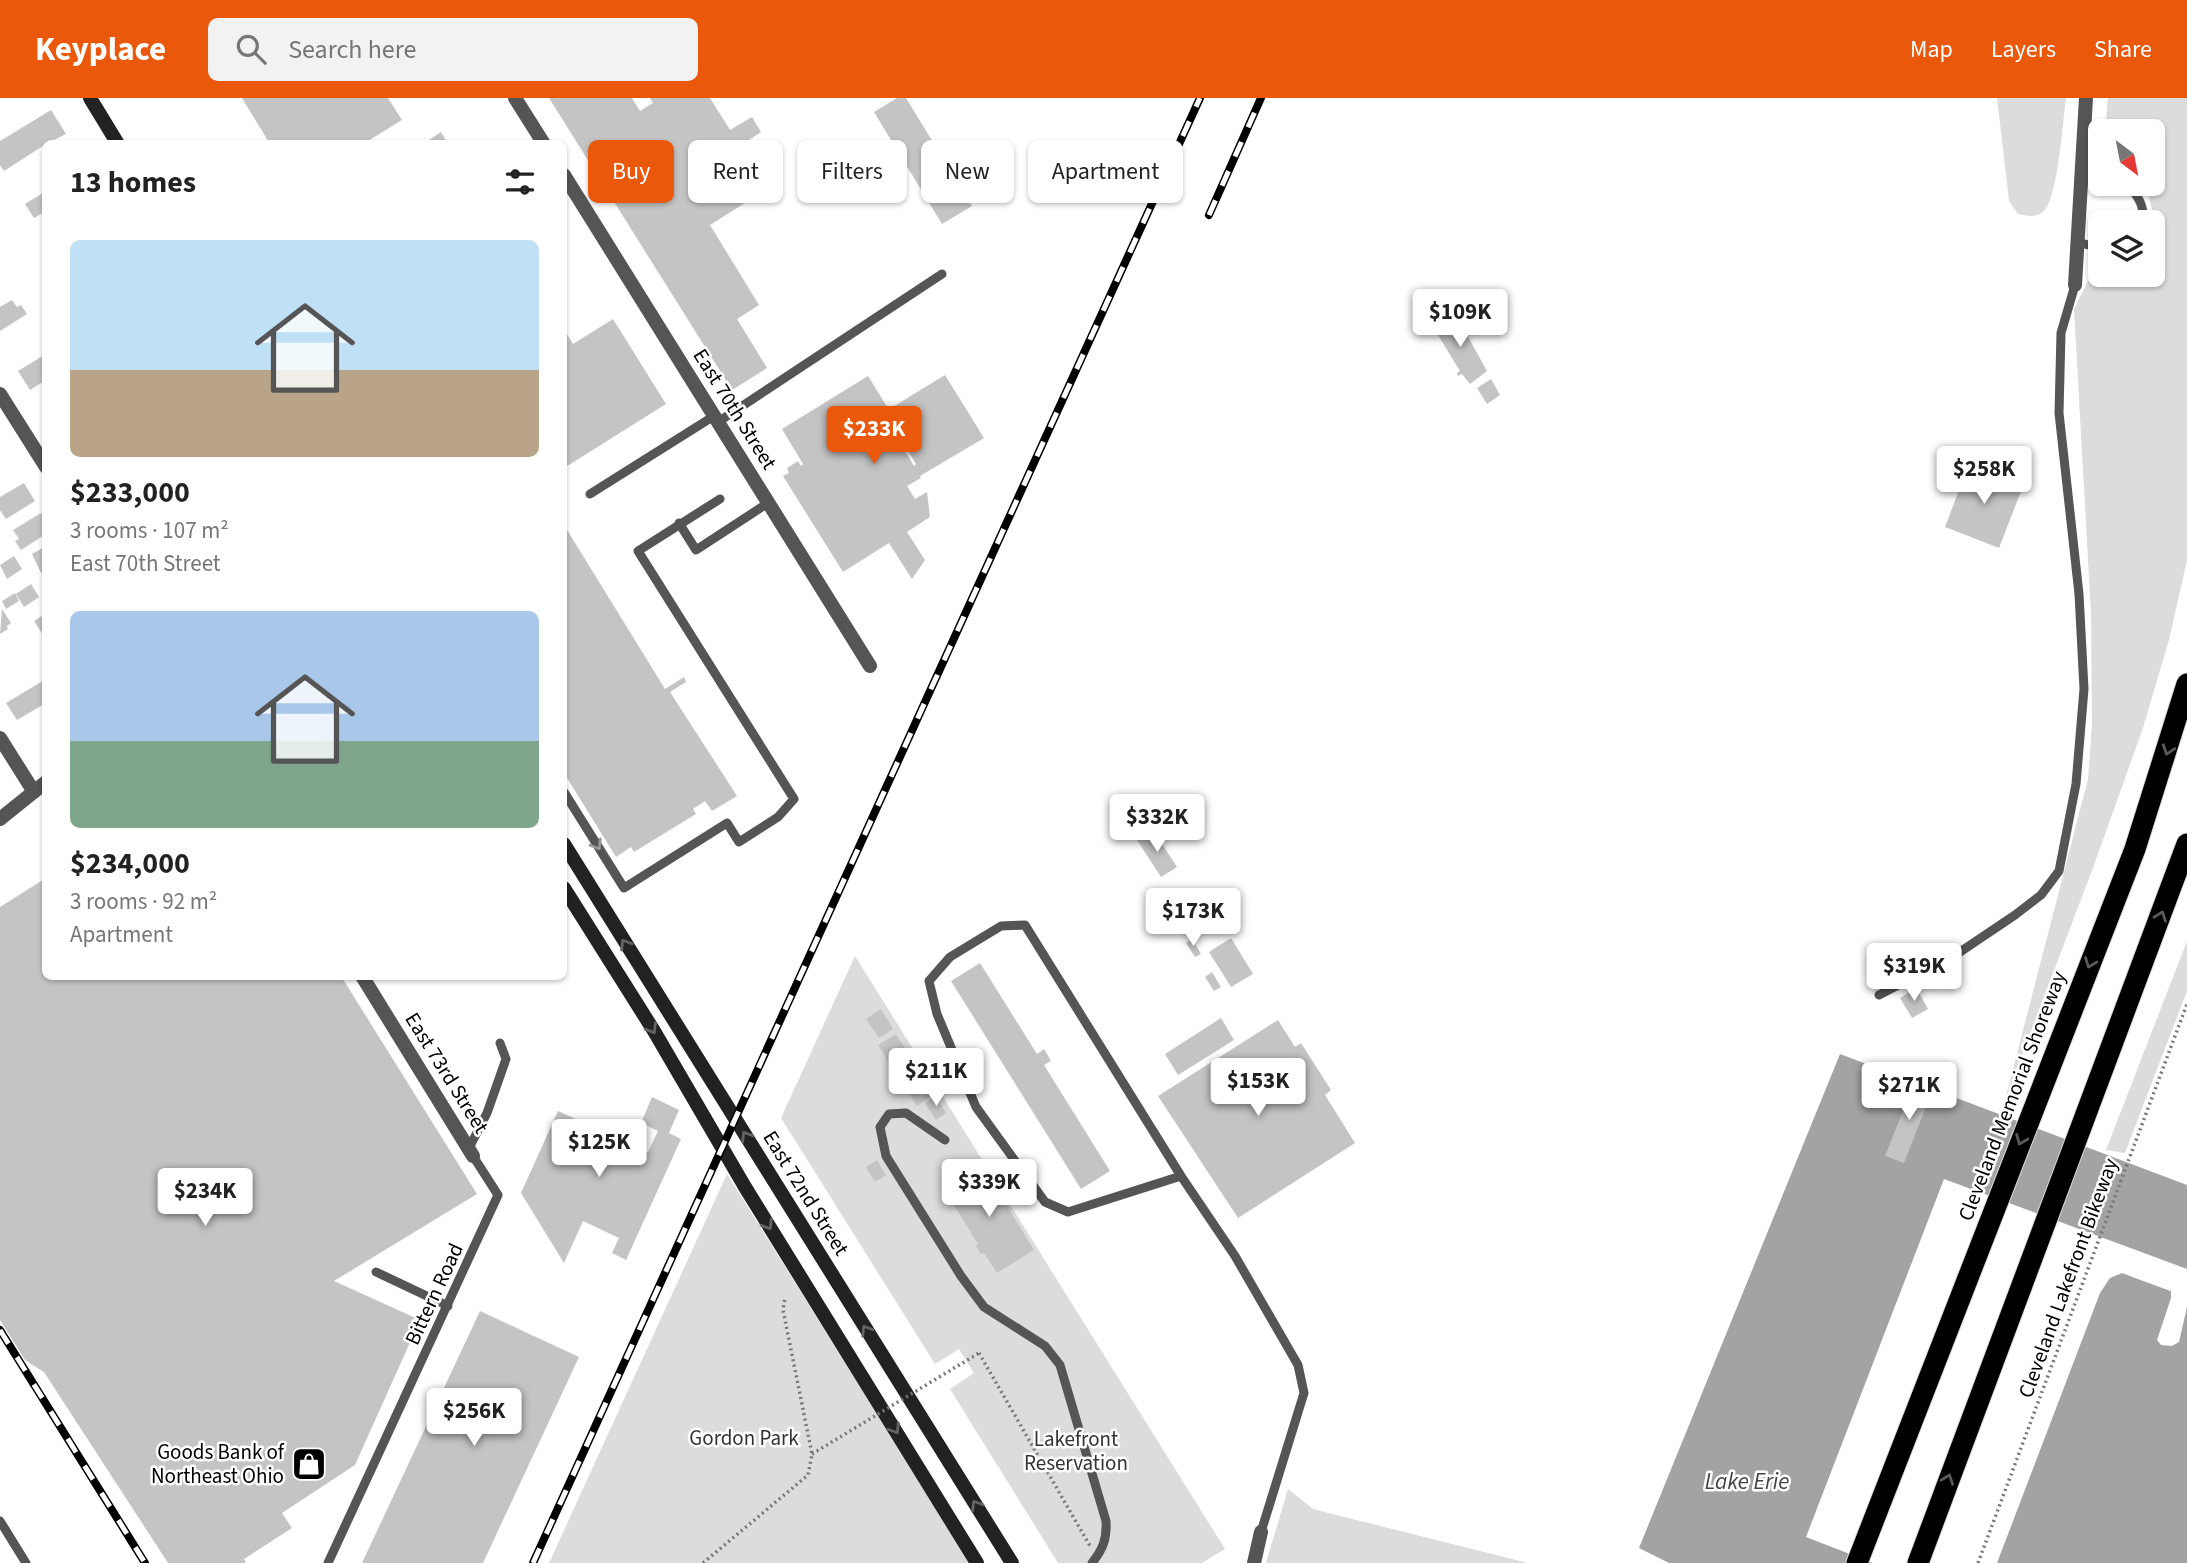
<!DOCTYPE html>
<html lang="en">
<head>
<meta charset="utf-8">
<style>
  body { margin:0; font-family:"Source Sans 3",sans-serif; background:#f2f2f2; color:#222; height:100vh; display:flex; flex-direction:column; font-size:26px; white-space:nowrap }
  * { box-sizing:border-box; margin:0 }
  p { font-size:23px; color:#767676 }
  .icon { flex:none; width:38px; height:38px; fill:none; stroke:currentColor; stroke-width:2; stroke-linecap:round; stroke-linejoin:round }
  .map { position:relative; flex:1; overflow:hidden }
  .details { position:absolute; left:42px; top:42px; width:525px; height:840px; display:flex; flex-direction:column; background:#fff; border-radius:10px; box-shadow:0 2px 5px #0004 }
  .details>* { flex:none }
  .banner { position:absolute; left:588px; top:42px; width:665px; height:63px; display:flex; gap:14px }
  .needle { width:46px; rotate:148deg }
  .tools { position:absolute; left:2088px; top:21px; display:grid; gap:14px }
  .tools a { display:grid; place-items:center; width:77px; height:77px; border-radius:10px; background:#fff; box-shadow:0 2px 5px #0004; font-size:35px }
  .price { position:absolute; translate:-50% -60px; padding:0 16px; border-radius:7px; background:#fff; color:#222; font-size:23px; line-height:46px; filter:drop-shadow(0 2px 4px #0008) }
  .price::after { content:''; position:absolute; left:50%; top:42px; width:21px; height:16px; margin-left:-10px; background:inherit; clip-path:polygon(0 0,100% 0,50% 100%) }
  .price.current { background:#ea580c; color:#fff }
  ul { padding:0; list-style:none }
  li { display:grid; align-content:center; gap:14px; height:371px; padding:0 28px }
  li span { display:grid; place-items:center; height:217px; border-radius:10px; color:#555 }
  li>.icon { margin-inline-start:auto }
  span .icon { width:126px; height:126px; fill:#fffc; stroke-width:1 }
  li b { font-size:30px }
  h2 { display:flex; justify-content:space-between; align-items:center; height:84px; padding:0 28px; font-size:30px }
  .chip { padding:0 24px; border-radius:10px; background:#fff; box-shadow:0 2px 5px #0004; font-size:24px; line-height:63px }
  .chip.current { background:#ea580c; color:#fff }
  header { display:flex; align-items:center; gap:42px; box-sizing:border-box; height:98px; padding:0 35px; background:#ea580c; color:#fff }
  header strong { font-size:33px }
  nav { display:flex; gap:38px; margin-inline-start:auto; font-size:24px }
  .search { width:490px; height:63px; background:#f2f2f2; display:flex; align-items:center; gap:18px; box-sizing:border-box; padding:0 24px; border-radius:10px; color:#767676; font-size:26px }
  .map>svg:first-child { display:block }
</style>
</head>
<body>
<header>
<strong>Keyplace</strong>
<div class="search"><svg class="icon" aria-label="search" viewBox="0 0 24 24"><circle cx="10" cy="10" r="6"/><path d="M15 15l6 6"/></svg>Search here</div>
<nav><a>Map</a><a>Layers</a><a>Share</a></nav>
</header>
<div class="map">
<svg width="2187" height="1465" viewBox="0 0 2187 1465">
  <rect width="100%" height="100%" fill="#fff"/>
  <path fill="#dcdcdc" d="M 1997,0 L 2066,0 C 2063,22 2058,99 2044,113 C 2036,120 2027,118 2018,116 L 2009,103 Z
    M 2108,0 L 2187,0 L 2187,462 L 2169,542 L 2142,633 L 2094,767 L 2005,1002 L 2088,681 L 2092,626 L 2091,516 L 2074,211 L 2088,183 L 2102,177 L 2152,177 L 2153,135 L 2157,129 L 2145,86 L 2152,86 L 2152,33 L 2105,33 Z
    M 2187,843 L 2187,893 L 2125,1055 L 2106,1052 Z
    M 855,858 L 1225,1451 L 1202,1465 L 1058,1465 L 950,1291 L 974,1275 L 959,1251 L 935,1266 L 781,1020 Z
    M 727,1076 L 971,1465 L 549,1465 Z
    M 1288,1391 L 1313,1411 L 1528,1465 L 1266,1465 Z"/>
  <path fill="#a3a3a3" d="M 1840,956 L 2187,1087 L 2187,1171 L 1944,1081 L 1806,1439 L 1873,1465 L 1669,1465 L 1639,1450 Z
    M 2122,1175 L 2187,1199 L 2187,1465 L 1997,1465 L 2100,1195 L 2110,1180 Z"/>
  <path fill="#fff" d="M 2131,1175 L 2187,1195 L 2187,1209 L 2179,1244 L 2172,1248 L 2161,1247 L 2157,1242 L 2171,1200 L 2171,1193 L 2130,1178 Z"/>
  <path fill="#c4c4c4" d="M 242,0 L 388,0 L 402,22 L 363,46 L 270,46 Z
    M 549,0 L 632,0 L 640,13 L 653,5 L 650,0 L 710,0 L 730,32 L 752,19 L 761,34 L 740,48 L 767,91 L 710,127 L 759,207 L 737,221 L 767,270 L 732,292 Z
    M 897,0 L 906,0 L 972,108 L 942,126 L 874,14 Z
    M 51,12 L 66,36 L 46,46 L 4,73 L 0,67 L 0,43 Z
    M 441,34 L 448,46 L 423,46 Z
    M 46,93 L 46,113 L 34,120 L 25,106 Z
    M 12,202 L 17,209 L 21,207 L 27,216 L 0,233 L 0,209 Z
    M 1447,217 L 1448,220 L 1453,217 L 1462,228 L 1487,273 L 1470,286 L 1462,276 L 1458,278 L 1457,275 L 1460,273 L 1433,229 L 1433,226 L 1446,221 Z
    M 613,221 L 666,306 L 564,370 L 564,231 L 573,246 Z
    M 46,256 L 46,282 L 30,292 L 18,273 Z
    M 945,277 L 984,340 L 920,378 L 921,380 L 907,388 L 915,401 L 927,394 L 930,419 L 907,434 L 925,462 L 912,481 L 889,445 L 843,474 L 783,378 L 789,375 L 787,370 L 798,363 L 801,368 L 803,366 L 782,331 L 868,278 L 907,341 L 900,345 L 914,368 L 916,366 L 904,346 L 911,341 L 891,310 Z
    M 1491,281 L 1500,297 L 1487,306 L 1477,290 Z
    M 1969,366 L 1990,375 L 1991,372 L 1996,373 L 1995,376 L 2004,380 L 2005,377 L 2009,379 L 2008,382 L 2023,388 L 1999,450 L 1945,429 Z
    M 24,385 L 35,403 L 6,421 L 0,412 L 0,399 Z
    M 41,415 L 46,422 L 46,436 L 21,452 L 15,443 L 19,441 L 13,432 Z
    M 564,427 L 665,591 L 684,579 L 686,584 L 670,594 L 737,698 L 712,713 L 705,703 L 693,711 L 696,716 L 634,754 L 631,749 L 616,759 L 564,675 Z
    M 46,448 L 46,473 L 41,475 L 32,456 Z
    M 14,458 L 22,471 L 7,481 L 0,467 Z
    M 31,486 L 39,499 L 24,509 L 16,496 Z
    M 15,495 L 19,503 L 6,511 L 2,503 Z
    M 2,511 L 11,525 L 7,528 L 8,531 L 0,536 Z
    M 46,515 L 46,535 L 43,537 L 34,523 Z
    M 46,581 L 46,605 L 17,622 L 6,605 Z
    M 1153,732 L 1177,769 L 1161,779 L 1137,742 Z
    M 46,780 L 46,878 L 341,878 L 477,1096 L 334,1183 L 420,1222 L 355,1367 L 282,1415 L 292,1430 L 244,1461 L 246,1465 L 168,1465 L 44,1274 L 25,1262 L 0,1222 L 0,809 Z
    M 1231,840 L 1253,876 L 1231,889 L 1209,854 Z
    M 1192,841 L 1201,856 L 1195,859 L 1186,845 Z
    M 980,865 L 1037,956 L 1044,951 L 1051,963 L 1044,967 L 1110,1073 L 1081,1091 L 951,883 Z
    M 1212,874 L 1221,889 L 1214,893 L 1205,879 Z
    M 1916,890 L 1928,911 L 1912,920 L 1900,900 Z
    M 881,911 L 893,931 L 879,940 L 866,921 Z
    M 1221,920 L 1234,942 L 1178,977 L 1165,956 Z
    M 1278,922 L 1295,949 L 1301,945 L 1331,992 L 1325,997 L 1355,1045 L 1238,1120 L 1158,998 Z
    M 896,936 L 934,996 L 917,1008 L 878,947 Z
    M 1915,983 L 1933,991 L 1904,1065 L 1885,1058 Z
    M 935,998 L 946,1015 L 936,1022 L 925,1005 Z
    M 652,999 L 679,1012 L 669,1035 L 681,1041 L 626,1162 L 612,1155 L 619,1140 L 583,1123 L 564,1165 L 521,1095 L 558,1013 L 615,1039 L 620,1029 L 629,1033 L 624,1043 L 648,1054 L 658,1033 L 641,1025 Z
    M 877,1062 L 886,1077 L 875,1084 L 866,1069 Z
    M 982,1067 L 1034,1152 L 997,1175 L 984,1155 L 981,1156 L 976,1148 L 978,1146 L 944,1091 Z
    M 480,1213 L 579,1259 L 483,1465 L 362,1465 Z"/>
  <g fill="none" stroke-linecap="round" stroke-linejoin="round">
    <g stroke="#dbdbdb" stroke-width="23">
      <path id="motorway" d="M 1857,1465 L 2135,751 L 2187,586
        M 1918,1465 L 2187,746"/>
    </g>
    <path stroke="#777" stroke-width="3.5" stroke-dasharray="2 3.5" stroke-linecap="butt" d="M 979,1255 L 1090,1448
      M 703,1465 L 808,1377 L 812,1356 L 783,1212 L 785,1200
      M 1978,1465 L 2187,906"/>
    <path stroke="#555" stroke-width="9" d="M 2084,43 L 2100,63
      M 2126,86 C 2137,96 2146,109 2142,124
      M 2077,144 L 2100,150
      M 718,324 L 942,176
      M 590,396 L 714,318
      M 679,425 L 696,452 L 768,405
      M 564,694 L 624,790 L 727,725 L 739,744 L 778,719 L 794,701 L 638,453 L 720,401
      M 1879,897 L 1957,856 L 2015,817 L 2041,797 L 2059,773 L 2076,686 L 2084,591 L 2079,496 L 2059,315 L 2061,235 L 2075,187
      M 945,1042 L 906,1015 L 889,1016 L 880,1029 L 886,1058 L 961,1178 L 984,1209 L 1045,1248 L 1060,1267 L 1106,1423 C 1107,1441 1103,1451 1092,1465
      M 469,1050 L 487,1015 L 506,961 L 500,945
      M 1181,1078 L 1068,1114 L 1045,1104 L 976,1009 L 937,916 L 929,883 L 950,859 L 1001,828 L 1025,827 L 1181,1078 L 1235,1158 L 1298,1267 L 1304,1295 L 1261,1434
      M 376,1174 L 448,1208
      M 0,1423 L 26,1465
      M 328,1465 L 498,1097 L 473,1058"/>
    <path stroke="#555" stroke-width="14" d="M 515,0 L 544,46
      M 564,77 L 870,568
      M 2075,187 L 2086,0
      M 0,296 L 46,369
      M 0,640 L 34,694
      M 0,721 L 46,684
      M 362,878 L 473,1058
      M 1254,1465 L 1261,1434"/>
    <path stroke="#222" stroke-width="14" d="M 90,0 L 118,46
      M 564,746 L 1012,1465
      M 564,790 L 654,933 L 745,1089 L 977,1465"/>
    <use href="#motorway" stroke="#000" stroke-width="21"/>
    <g stroke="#000" stroke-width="8">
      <path id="rail" d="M 1209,117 L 1261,0
        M 0,1232 L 145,1465
        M 533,1465 L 1200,0"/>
    </g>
    <use href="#rail" stroke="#fff" stroke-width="5" stroke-dasharray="16" stroke-linecap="butt"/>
    <path stroke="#777" stroke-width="3.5" stroke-dasharray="2 3.5" stroke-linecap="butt" d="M 812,1356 L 979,1255"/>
  </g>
  <defs><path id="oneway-chevron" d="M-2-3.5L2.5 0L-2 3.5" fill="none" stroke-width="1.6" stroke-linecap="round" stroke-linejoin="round" transform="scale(1.75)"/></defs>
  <g stroke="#595959">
    <use href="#oneway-chevron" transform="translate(2168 652) rotate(108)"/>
    <use href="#oneway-chevron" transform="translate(2161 818) rotate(-70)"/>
    <use href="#oneway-chevron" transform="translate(2090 865) rotate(111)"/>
    <use href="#oneway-chevron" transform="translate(2021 1042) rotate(112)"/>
    <use href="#oneway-chevron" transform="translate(1948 1381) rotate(-70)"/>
  </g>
  <use stroke="#999" href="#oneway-chevron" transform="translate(597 747) rotate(58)"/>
  <g stroke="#646464">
    <use href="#oneway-chevron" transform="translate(625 846) rotate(-122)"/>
    <use href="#oneway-chevron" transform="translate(652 931) rotate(59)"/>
    <use href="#oneway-chevron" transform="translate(746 1038) rotate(-122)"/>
    <use href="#oneway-chevron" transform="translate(768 1127) rotate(58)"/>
    <use href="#oneway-chevron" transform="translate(866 1232) rotate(-122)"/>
    <use href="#oneway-chevron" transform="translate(895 1331) rotate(58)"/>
    <use href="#oneway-chevron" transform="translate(976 1407) rotate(-122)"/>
  </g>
  <defs>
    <g id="shop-square" transform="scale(1.75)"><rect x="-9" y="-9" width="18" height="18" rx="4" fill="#000" stroke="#fff"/><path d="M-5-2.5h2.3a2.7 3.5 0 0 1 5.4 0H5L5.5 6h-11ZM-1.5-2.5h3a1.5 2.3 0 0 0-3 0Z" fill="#fff"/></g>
  </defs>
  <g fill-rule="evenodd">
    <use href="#shop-square" x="309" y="1366"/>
  </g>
  <g text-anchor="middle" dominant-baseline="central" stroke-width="5" stroke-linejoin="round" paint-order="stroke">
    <g font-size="21" fill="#000" stroke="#fff">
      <text transform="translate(735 311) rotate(58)">East 70th Street</text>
      <text transform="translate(447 975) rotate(58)">East 73rd Street</text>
      <text transform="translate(2012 998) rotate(-69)">Cleveland Memorial Shoreway</text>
      <text transform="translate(806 1095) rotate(58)">East 72nd Street</text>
      <text transform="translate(2068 1180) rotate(-70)">Cleveland Lakefront Bikeway</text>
      <text transform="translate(434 1196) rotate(-65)">Bittern Road</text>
    </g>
    <g font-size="21" fill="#333" stroke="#fff">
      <text x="744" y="1340">Gordon Park</text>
      <text x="1076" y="1341">Lakefront<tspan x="1076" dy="24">Reservation</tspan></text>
    </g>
    <g font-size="21" fill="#000" stroke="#fff" text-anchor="end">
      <text x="284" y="1354">Goods Bank of<tspan x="284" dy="24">Northeast Ohio</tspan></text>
    </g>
    <g font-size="23" font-style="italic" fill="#444" stroke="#fff">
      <text x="1747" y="1383">Lake Erie</text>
    </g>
  </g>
</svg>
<div class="tools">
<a><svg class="needle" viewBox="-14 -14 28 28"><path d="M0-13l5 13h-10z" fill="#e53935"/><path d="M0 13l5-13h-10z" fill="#767676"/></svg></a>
<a><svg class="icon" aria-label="layers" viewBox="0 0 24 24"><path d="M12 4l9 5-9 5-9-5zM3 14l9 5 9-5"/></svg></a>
</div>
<b class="price" style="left:1460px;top:251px">$109K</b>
<b class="price current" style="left:874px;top:368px">$233K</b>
<b class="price" style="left:1984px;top:408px">$258K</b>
<b class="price" style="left:1157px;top:756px">$332K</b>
<b class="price" style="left:1193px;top:850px">$173K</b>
<b class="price" style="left:1914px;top:905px">$319K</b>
<b class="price" style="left:936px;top:1010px">$211K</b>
<b class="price" style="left:1258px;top:1020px">$153K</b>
<b class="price" style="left:1909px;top:1024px">$271K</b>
<b class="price" style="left:599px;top:1081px">$125K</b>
<b class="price" style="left:989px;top:1121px">$339K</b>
<b class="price" style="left:205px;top:1130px">$234K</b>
<b class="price" style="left:474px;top:1350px">$256K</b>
<div class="banner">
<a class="chip current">Buy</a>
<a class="chip">Rent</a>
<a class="chip">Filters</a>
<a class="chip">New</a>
<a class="chip">Apartment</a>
</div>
<section class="details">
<h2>13 homes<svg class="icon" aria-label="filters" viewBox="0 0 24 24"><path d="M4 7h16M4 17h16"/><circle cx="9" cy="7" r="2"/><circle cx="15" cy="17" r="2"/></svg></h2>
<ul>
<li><span style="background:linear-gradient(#bfe0f5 60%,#b9a48a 0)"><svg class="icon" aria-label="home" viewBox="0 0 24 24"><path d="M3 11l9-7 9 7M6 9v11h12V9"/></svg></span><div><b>$233,000</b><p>3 rooms · 107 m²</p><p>East 70th Street</p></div></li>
<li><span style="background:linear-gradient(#a9c7e8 60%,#7fa58c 0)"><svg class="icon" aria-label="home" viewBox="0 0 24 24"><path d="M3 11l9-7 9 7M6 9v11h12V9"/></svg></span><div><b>$234,000</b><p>3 rooms · 92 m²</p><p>Apartment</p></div></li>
</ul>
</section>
</div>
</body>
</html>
